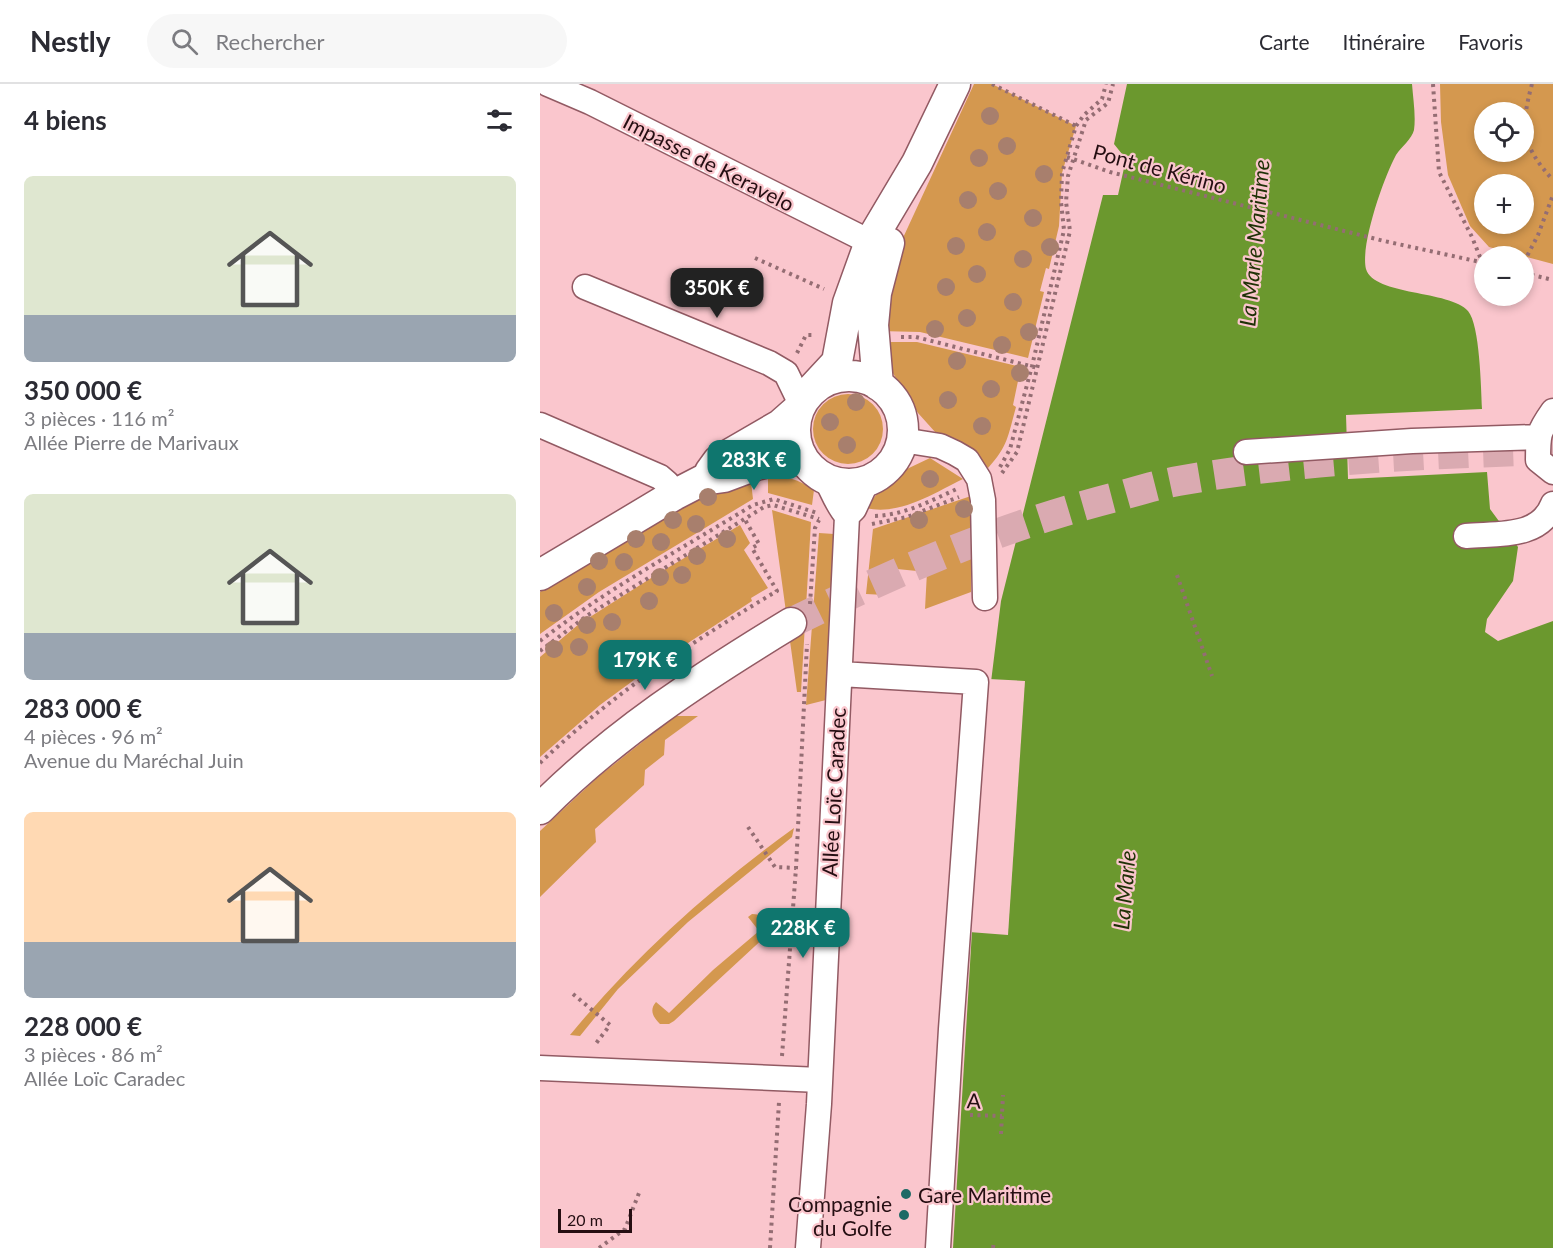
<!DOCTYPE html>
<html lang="fr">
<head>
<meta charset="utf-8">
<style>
  body { margin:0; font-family:Lato,sans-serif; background:#f7f7f7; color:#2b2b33; height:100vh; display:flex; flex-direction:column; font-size:22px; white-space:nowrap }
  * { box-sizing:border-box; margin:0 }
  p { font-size:20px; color:#7c7c81 }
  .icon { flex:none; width:33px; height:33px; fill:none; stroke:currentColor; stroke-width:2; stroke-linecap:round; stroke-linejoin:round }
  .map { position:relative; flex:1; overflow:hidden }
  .side { display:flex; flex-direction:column; background:#fff; width:540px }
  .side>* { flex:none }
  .tools { position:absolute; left:934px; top:18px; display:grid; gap:12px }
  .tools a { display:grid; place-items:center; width:60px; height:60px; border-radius:50%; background:#fff; box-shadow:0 3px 9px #0003; font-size:30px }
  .scale { position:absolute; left:18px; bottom:15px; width:74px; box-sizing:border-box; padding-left:6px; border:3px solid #250e12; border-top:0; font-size:16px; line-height:21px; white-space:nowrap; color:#250e12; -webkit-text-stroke:4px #fac6cd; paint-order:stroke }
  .price { position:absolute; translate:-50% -51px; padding:0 14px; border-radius:12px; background:#0f766e; color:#fff; font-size:20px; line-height:39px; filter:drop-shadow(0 2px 3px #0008) }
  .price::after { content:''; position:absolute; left:50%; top:36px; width:18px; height:14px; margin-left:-9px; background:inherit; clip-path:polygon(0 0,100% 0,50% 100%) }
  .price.selected { background:#222; color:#fff }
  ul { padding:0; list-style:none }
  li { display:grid; align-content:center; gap:12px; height:318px; padding:0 24px }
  li span { display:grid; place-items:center; height:186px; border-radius:9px; color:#555 }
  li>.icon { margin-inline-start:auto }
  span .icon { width:108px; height:108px; fill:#fffc; stroke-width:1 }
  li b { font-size:26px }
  h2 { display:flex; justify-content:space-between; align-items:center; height:72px; padding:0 24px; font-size:26px }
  header { display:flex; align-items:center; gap:36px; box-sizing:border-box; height:84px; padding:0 30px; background:#fff; border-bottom:2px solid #e1e1e2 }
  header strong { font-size:28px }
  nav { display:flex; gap:33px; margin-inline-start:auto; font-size:21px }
  .search { width:420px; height:54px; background:#f7f7f7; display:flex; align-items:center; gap:15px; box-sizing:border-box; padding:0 21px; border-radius:33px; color:#7c7c81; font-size:22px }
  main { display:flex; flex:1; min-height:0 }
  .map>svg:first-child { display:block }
</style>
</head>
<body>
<header>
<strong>Nestly</strong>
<div class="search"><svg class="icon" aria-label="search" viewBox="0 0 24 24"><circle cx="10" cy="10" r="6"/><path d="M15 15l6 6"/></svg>Rechercher</div>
<nav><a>Carte</a><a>Itinéraire</a><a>Favoris</a></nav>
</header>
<main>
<section class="side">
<h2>4 biens<svg class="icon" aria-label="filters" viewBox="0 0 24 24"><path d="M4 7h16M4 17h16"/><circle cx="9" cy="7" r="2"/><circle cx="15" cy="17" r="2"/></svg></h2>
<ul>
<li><span style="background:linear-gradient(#dfe7d0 75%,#9aa5b1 0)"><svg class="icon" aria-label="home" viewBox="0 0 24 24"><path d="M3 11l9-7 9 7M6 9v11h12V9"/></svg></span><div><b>350 000 €</b><p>3 pièces · 116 m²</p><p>Allée Pierre de Marivaux</p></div></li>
<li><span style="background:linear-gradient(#dfe7d0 75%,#9aa5b1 0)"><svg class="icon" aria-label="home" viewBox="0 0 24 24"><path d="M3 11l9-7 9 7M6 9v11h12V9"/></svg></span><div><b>283 000 €</b><p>4 pièces · 96 m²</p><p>Avenue du Maréchal Juin</p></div></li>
<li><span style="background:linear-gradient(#ffd9b3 70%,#9aa5b1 0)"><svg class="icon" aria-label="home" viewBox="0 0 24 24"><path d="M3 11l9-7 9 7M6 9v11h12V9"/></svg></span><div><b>228 000 €</b><p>3 pièces · 86 m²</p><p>Allée Loïc Caradec</p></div></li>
</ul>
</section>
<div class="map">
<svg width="1013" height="1164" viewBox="0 0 1013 1164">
  <rect width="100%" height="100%" fill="#fac6cd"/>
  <path fill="#d4984f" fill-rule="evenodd" d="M 434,0 L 452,0 L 536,42 L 522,89 L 519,142 L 509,185 L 506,184 L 500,207 L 504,208 L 488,274 L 380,248 L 339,247 L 362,156 Z
    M 900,0 L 1013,0 L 1013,180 L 949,163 L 930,142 L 908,91 L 901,38 ZM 945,28 L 984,28 L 984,68 L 945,68 ZM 945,100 L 984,100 L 984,140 L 945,140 Z
    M 341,258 L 377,258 L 485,284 L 482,297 L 478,297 L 473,321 L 476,323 C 468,352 468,362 448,384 L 434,367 L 416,355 L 396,349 L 378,329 L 349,283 Z
    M273 345a35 35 0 1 1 70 0a35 35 0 1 1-70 0Z
    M 390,374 L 423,395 C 394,409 360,432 326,424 L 350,393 Z
    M 210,390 L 213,415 L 59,508 L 0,550 L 0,508 L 32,486 L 173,403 Z
    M 228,392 C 247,392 258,395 274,406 L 272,421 L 228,409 Z
    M 431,412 L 431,508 L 385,525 L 387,488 L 347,484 L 345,511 L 326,510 L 333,445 Z
    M 232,426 L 271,438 L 261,608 L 257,608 Z
    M 200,441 L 210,459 L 204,466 L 228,504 L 211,514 L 212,517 L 113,582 L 60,621 L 0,673 L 0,573 L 39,540 L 119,489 Z
    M 279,449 L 294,450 L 286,616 L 266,621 Z
    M 135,632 L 158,632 L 125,656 L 124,671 L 105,686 L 104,701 L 55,745 L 56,758 L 0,813 L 0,747 L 58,693 Z
    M 254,744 L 252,753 L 148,838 L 78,905 L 40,952 L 30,951 C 95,872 171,804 254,744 Z
    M 212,830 C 224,830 234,837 228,850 L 134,937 L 129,940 L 120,940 C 113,933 109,926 116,918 L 129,929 L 173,886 L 219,847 L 208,833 Z"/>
  <path fill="#6b982e" d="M 587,0 L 872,0 C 873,14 876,32 874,46 C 872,55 861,63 856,71 C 844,93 820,161 826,185 C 834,212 910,206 928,227 C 940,241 941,304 942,325 L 806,331 L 808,395 L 947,388 L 950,425 L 978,463 L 973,497 L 947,535 L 945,548 L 958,557 L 1013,537 L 1013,1164 L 413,1164 L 435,797 L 451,598 L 461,517 L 563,111 L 578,111 L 586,75 L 574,60 Z"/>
  <path fill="#fac6cd" d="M 449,595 L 485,597 L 468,851 L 429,848 Z"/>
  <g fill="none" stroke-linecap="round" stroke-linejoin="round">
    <path stroke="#daaab1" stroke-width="30" stroke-dasharray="30 15" stroke-linecap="butt" d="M 251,539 C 354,488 460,443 572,414 C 594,408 616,401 638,397 C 762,375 887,370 1013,366"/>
    <g stroke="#925a63" stroke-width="27">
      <path id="minor" d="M 8,0 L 50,18 L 330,158
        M 45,203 L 229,279 L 246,289 L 261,320
        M 1013,327 C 998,348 998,351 998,376 L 1013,388
        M 0,341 L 120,393 L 127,399 L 134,411
        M 362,356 L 400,362 L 415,369 L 427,376 L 439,395 L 443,416 L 445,514
        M 706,368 L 872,357 L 998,353
        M 286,395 C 293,408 297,421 307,432
        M 926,452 C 957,449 1000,455 1013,420
        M 300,590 L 436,598 L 411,945 L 398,1164
        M 0,984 L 280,996
        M 268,1164 L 279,1020 L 307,432 L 314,425 L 327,397"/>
    </g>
    <g stroke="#925a63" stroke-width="33">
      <path id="major" d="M255 346a54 54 0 1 1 108 0a54 54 0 1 1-108 0Z
        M 338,301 L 333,241 L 336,209 L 349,159
        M 271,306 L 297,278 L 308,219 L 330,158 L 377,79 L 415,0
        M 170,388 L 178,377 L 240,341 L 257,326
        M 0,491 L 134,411 L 163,396 L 184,393 L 216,381 L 238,376 L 263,376
        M 0,725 C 73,651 162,593 251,539"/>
    </g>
    <path stroke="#946d73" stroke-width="4" stroke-dasharray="3 4.5" stroke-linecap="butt" d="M 452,0 L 538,43
      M 893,0 L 899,88 L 932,153 L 942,178
      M 992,0 C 980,44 982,62 1013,96
      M 527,73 L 570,88 L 844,157 L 945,179
      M 215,174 L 284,205
      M 984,178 L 998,151 L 1013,111
      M 984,189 L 1013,196
      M 361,253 L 376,253 L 498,284
      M 257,269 L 266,251 L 275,251
      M 460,383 L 470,365 L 492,282 L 524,146 L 521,118 L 522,89 L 536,42 L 544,31 L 562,15 L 566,0
      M 462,389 L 477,368 L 530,147 L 526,118 L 528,92 L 546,36 L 568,19 L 573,0
      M 335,432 C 365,431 392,416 419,404
      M 332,440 L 367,433 L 419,413
      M 637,491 L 672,592
      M 270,520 L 275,444 L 279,436
      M 0,557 C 67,505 141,465 213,421 L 234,415 L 277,429
      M 0,567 L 48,531 L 224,423 L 233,421 L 279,435
      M 0,679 C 71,611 153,557 237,507 L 212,464 L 219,460 L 204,434
      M 208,743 L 235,783 L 256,784
      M 33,910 L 70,941 L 54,962
      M 242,972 L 256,784 L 267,560
      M 430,1031 L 462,1032
      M 461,1050 L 463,1011
      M 59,1164 L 85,1145 L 99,1109
      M 230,1164 L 239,1018
      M 453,1164 L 454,1157"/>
    <use href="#minor" stroke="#fff" stroke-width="24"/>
    <use href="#major" stroke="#fff" stroke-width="30"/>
  </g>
  <g fill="#a87f6d">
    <circle cx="450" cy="32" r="9"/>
    <circle cx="467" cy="62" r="9"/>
    <circle cx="439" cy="74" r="9"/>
    <circle cx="504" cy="90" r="9"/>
    <circle cx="458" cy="107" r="9"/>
    <circle cx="428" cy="116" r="9"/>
    <circle cx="493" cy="134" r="9"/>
    <circle cx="447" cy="148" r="9"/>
    <circle cx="416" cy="162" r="9"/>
    <circle cx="510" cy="163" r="9"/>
    <circle cx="483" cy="175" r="9"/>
    <circle cx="437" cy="190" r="9"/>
    <circle cx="406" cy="203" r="9"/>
    <circle cx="473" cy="218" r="9"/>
    <circle cx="427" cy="234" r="9"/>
    <circle cx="395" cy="245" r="9"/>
    <circle cx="489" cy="248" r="9"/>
    <circle cx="462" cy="261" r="9"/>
    <circle cx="417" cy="277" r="9"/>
    <circle cx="480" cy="289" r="9"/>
    <circle cx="451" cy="305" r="9"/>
    <circle cx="408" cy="316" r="9"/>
    <circle cx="316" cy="318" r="9"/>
    <circle cx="290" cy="338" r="9"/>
    <circle cx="442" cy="342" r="9"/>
    <circle cx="307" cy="361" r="9"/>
    <circle cx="390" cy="395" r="9"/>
    <circle cx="168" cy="413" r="9"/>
    <circle cx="424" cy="425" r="9"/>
    <circle cx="133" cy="436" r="9"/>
    <circle cx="379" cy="436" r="9"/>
    <circle cx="156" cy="440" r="9"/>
    <circle cx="96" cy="455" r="9"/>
    <circle cx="187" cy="455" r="9"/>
    <circle cx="121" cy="458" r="9"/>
    <circle cx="157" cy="472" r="9"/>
    <circle cx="59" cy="477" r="9"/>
    <circle cx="84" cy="478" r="9"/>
    <circle cx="142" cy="491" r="9"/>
    <circle cx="120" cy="493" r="9"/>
    <circle cx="47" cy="503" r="9"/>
    <circle cx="109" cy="517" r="9"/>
    <circle cx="14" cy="529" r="9"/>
    <circle cx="72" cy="538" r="9"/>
    <circle cx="47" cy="541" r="9"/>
    <circle cx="39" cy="563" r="9"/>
    <circle cx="14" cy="565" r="9"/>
  </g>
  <g fill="#1d6965" stroke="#fac6cd" stroke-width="2">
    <circle cx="366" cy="1110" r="6"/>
    <circle cx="364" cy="1131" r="6"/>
  </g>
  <g text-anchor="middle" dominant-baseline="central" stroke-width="4.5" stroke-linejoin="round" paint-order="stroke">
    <g font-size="21" fill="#250e12" stroke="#fac6cd">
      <text transform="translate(169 78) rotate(27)">Impasse de Keravelo</text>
      <text transform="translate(620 84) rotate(15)">Pont de Kérino</text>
      <text transform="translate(293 708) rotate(-87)">Allée Loïc Caradec</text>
      <text transform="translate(434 1016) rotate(2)">A</text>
    </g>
    <g font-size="21" fill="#250e12" stroke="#fac6cd" text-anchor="start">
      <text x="378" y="1110">Gare Maritime</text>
      <text x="352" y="1119" text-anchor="end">Compagnie<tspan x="352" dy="24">du Golfe</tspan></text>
    </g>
    <g font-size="22" font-style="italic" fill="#1f3106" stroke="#fac6cd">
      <text transform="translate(714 159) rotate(-85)">La Marle Maritime</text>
      <text transform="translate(584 806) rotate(-85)">La Marle</text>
    </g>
  </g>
</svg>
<div class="tools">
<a><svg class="icon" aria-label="locate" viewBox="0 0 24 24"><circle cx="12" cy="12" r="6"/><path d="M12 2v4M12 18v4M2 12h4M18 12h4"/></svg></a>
<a>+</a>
<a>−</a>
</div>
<div class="scale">20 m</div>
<b class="price selected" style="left:177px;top:235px">350K €</b>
<b class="price" style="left:214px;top:407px">283K €</b>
<b class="price" style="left:105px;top:607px">179K €</b>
<b class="price" style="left:263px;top:875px">228K €</b>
</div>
</main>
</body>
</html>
